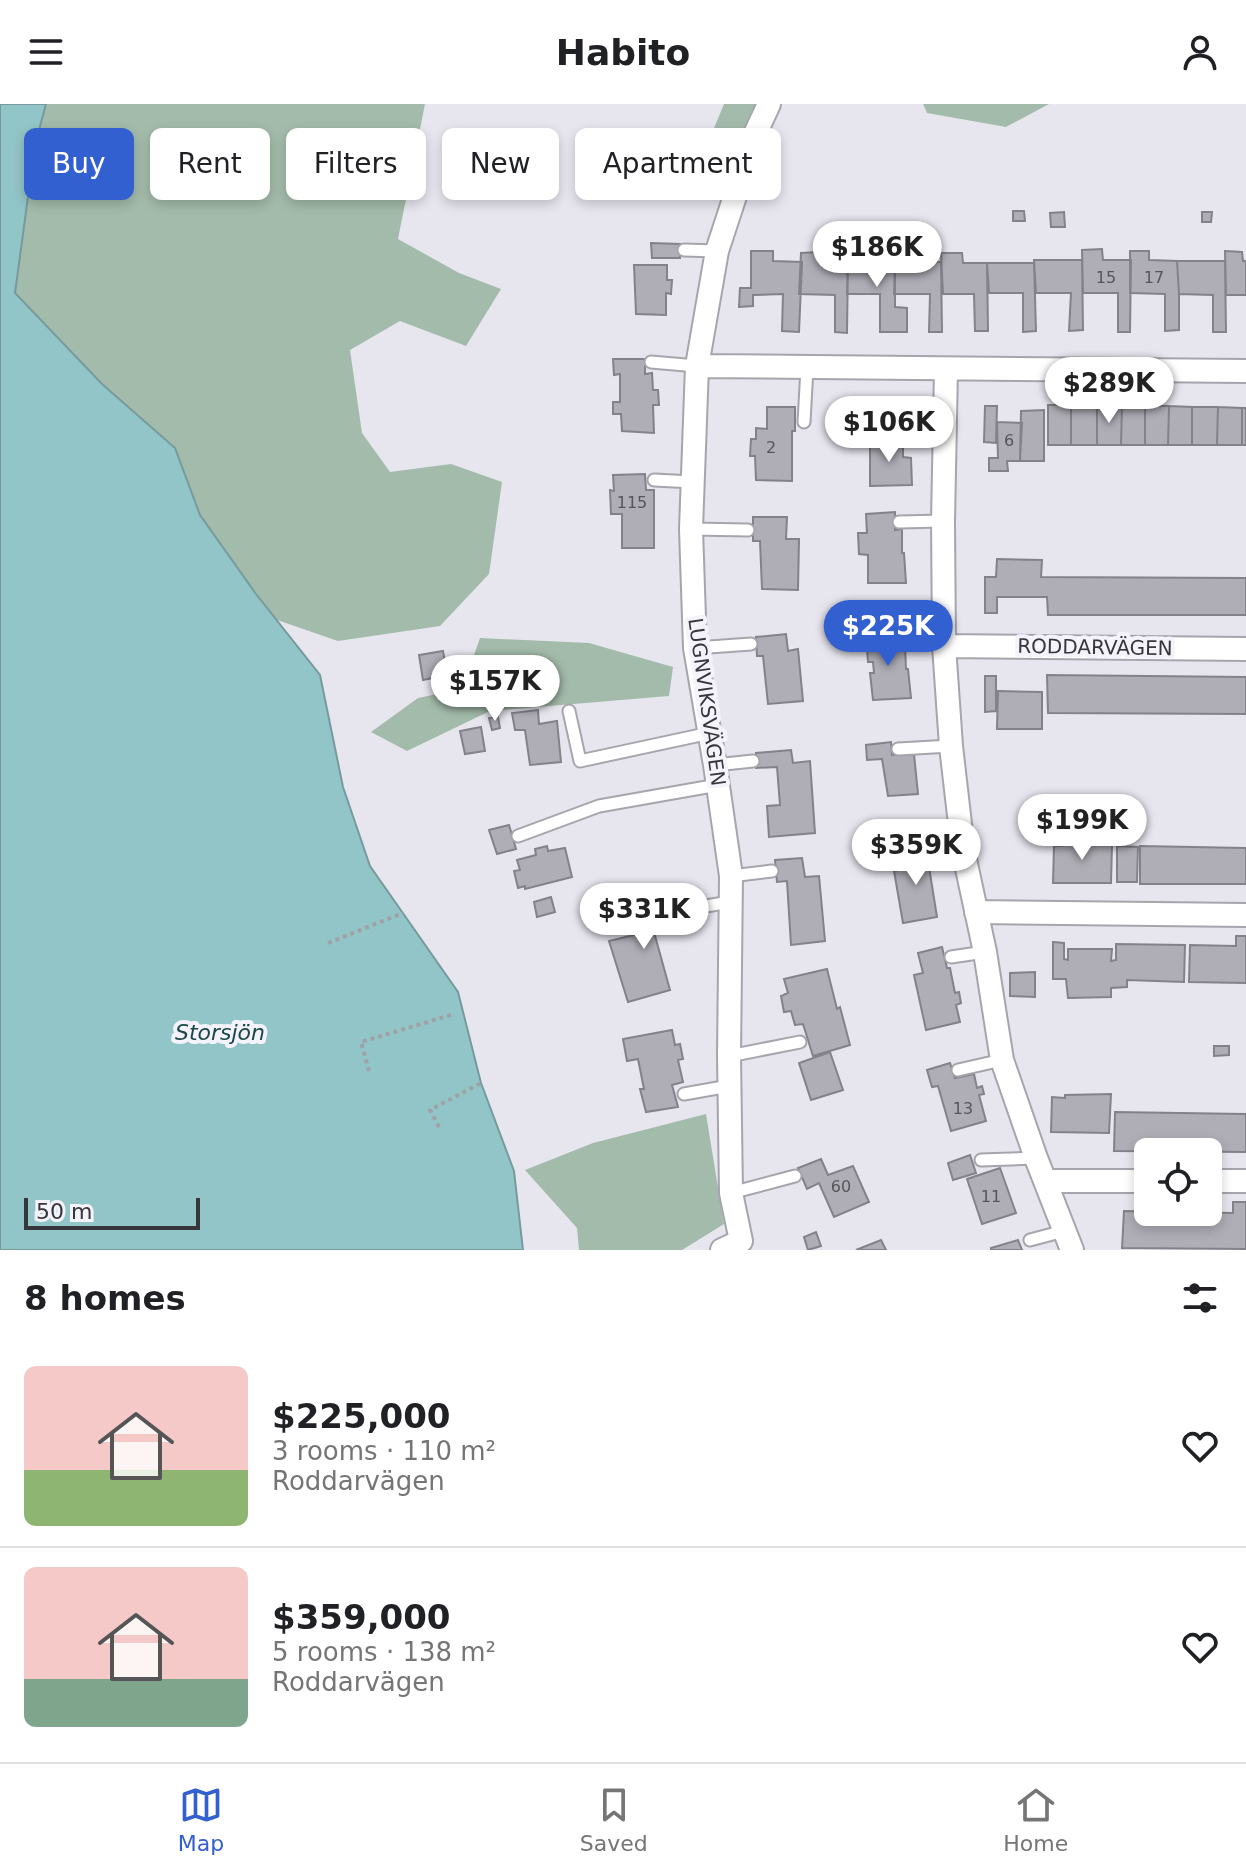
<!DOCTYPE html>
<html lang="en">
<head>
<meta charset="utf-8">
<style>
  body { margin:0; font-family:"DejaVu Sans",sans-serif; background:#f2f2f2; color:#202124; height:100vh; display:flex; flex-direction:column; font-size:30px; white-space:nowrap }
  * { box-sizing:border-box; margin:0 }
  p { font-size:26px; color:#757577 }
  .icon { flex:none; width:44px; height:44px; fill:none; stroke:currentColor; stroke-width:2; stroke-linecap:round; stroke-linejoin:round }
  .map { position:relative; height:1146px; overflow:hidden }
  .details { display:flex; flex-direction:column; background:#fff; flex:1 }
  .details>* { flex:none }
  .banner { position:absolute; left:24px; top:24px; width:800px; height:72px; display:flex; gap:16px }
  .buttons { position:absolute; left:1134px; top:1034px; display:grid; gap:16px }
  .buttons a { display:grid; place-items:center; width:88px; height:88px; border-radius:12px; background:#fff; box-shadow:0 4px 12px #0003; font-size:40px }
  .scale { position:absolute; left:24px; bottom:20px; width:176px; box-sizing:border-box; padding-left:8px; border:4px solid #37373b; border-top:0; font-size:22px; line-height:28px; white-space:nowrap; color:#37373b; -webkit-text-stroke:6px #f4f3fc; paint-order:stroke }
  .price { position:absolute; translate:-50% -68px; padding:0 18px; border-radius:28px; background:#fff; color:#222; font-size:26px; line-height:52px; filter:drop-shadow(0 2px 4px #0008) }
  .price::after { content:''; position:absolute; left:50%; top:48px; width:24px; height:18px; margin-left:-12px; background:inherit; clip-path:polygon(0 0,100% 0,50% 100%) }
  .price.on { background:#3360d0; color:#fff }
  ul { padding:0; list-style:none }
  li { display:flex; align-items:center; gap:24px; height:200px; padding:0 24px }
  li+li { border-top:2px solid #e0e0e0 }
  li span { display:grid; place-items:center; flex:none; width:224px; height:160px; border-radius:12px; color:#555 }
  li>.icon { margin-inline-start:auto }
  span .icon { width:96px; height:96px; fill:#fffc; stroke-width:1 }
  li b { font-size:34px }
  h2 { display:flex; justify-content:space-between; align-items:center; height:96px; padding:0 24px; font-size:34px }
  .tag { padding:0 28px; border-radius:12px; background:#fff; box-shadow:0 4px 12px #0003; font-size:28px; line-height:72px }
  .tag.on { background:#3360d0; color:#fff }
  header { display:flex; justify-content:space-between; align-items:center; height:104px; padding:0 24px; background:#fff; font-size:36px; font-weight:700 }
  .menu { display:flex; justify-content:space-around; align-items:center; height:112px; border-top:2px solid #e0e0e0; background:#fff; font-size:22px; color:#757577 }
  .menu a { display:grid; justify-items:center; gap:4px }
  .menu .on { color:#3360d0 }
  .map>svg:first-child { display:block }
</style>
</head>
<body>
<header><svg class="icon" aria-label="menu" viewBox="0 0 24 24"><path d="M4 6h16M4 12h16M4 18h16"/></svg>Habito<svg class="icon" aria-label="person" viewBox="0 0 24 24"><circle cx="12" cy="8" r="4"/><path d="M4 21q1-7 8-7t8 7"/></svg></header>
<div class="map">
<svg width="1246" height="1146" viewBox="0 0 1246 1146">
  <rect width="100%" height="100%" fill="#e7e6ef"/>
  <path fill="#a3bbaa" d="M 46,0 L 425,0 L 398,135 L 459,169 L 501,185 L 466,242 L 400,217 L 350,246 L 362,329 L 390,368 L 451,360 L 502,378 L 489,470 L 440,522 L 338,537 L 277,516 L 256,490 L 200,411 L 174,344 L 102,280 L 15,189 L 35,41 Z
    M 724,0 L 755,0 L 729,67 L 706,88 L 697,65 Z
    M 923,0 L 1049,0 L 1006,23 L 927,9 Z
    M 480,534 L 589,539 L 673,563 L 669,592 L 490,607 L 407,647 L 371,628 L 418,594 L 462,585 Z
    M 706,1010 L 724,1120 L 682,1146 L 579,1146 L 577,1124 L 525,1066 L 593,1039 Z"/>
  <path fill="#92c5c7" stroke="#779a9d" stroke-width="2" d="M 0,0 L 46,0 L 35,41 L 15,189 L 102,280 L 175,344 L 200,411 L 256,490 L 320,571 L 343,683 L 370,762 L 458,888 L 481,979 L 514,1067 L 523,1146 L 0,1146 Z"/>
  <path fill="#afaeb7" stroke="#83828a" stroke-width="2" d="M 1013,107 L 1024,107 L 1025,117 L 1013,117 Z
    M 1064,108 L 1065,123 L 1051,123 L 1050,109 Z
    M 1202,108 L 1212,108 L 1211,118 L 1202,118 Z
    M 881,130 L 891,130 L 891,139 L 881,138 Z
    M 651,139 L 680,140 L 680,154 L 652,154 Z
    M 1102,145 L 1103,156 L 1131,156 L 1130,228 L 1118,228 L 1118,189 L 1083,189 L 1082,146 Z
    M 751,147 L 773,147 L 773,157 L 802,158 L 799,228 L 782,227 L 783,190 L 753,191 L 753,202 L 739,203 L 740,184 L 751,184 Z
    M 1130,147 L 1149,147 L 1149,156 L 1177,157 L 1179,190 L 1179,226 L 1165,227 L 1165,190 L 1130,189 Z
    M 1225,147 L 1242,148 L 1243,157 L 1246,157 L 1246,191 L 1226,191 Z
    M 819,148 L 820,158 L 848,158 L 847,229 L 835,228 L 835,191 L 799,190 L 801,149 Z
    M 848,148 L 868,148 L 869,158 L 895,158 L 895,203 L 907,204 L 907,228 L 880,228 L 880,190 L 847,190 Z
    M 941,149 L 962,149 L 963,159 L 987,159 L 988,227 L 975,227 L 974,190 L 943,190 Z
    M 1034,156 L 1082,156 L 1083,226 L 1069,227 L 1071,189 L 1036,189 Z
    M 1177,157 L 1225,157 L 1226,228 L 1213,228 L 1213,191 L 1179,190 Z
    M 895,158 L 941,158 L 942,228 L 929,228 L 930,190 L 894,190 Z
    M 987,159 L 1034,159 L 1036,227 L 1023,228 L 1023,189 L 989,189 Z
    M 634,161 L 667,161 L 667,176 L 672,176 L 671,190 L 666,189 L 666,211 L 636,210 Z
    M 613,255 L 645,255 L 645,270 L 652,269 L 653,286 L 658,286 L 659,301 L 653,301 L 654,329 L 622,327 L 621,310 L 613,310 L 613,298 L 620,298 L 620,270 L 614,271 Z
    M 1048,301 L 1071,301 L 1071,341 L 1048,341 Z
    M 1071,301 L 1097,302 L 1097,341 L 1071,341 Z
    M 985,302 L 997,302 L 996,339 L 984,338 Z
    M 1097,302 L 1122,302 L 1121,341 L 1097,341 Z
    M 1122,302 L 1145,302 L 1145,341 L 1121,341 Z
    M 1145,302 L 1169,302 L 1168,341 L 1145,341 Z
    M 1169,302 L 1192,303 L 1192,341 L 1168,341 Z
    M 767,303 L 795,303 L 795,327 L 792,327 L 792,377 L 756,376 L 755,352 L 750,352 L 751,335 L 756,335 L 756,324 L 767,325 Z
    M 1192,303 L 1218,303 L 1217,341 L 1192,341 Z
    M 1218,303 L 1242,304 L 1242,341 L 1217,341 Z
    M 1242,304 L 1246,304 L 1246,341 L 1242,341 Z
    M 1044,306 L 1044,357 L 1020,357 L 1021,307 Z
    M 997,318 L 1022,319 L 1020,357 L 1007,357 L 1008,367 L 989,367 L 989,354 L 998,354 Z
    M 870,335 L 903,335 L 903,353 L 911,354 L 912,381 L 870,382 Z
    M 645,370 L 646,386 L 654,386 L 654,444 L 622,444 L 622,410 L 611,410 L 610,386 L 614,387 L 613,371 Z
    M 895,408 L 895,426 L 902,425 L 902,449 L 904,449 L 906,479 L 868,479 L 868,451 L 859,450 L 858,429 L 867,429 L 866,410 Z
    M 753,413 L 787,413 L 786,435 L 799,435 L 798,486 L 762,485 L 760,437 L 753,437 Z
    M 997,455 L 1042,456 L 1041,473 L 1246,474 L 1246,511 L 1048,511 L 1047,493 L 997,493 L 997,509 L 985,509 L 985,473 L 996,473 Z
    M 892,528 L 893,542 L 905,542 L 906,565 L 908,565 L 911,594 L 873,596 L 870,569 L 874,569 L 873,558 L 868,558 L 866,530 Z
    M 786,530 L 788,547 L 798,545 L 803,597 L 768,600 L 763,552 L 757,552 L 756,533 Z
    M 443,547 L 447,571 L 423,576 L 419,551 Z
    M 1047,571 L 1246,573 L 1246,610 L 1048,609 Z
    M 985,572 L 996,572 L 996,607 L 985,608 Z
    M 998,587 L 1042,588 L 1042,625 L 997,625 Z
    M 538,606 L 539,620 L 557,617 L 561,658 L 530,661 L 525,626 L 515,626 L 512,609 Z
    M 498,613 L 500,624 L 492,626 L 489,614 Z
    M 481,623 L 485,647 L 465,650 L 460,627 Z
    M 891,638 L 892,651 L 914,650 L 918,690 L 888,692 L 882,655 L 867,656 L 866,641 Z
    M 791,646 L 793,659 L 810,657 L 815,729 L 769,733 L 767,702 L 780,701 L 777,663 L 756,664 L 756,649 Z
    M 509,721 L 516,745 L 497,750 L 489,726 Z
    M 1069,730 L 1091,730 L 1091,741 L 1112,741 L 1111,779 L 1053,779 L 1054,742 L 1069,741 Z
    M 547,742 L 548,747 L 565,744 L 572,773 L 525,785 L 525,782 L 518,784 L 514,767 L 520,766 L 517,756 L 536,751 L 535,745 Z
    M 1117,742 L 1138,743 L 1137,778 L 1117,778 Z
    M 1140,742 L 1246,744 L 1246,780 L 1140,780 Z
    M 931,744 L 934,763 L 929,763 L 937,813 L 903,819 L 894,767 L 908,764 L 905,747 Z
    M 802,754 L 805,773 L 819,772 L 825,837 L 791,841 L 787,777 L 777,778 L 775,756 Z
    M 551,793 L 555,808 L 537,813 L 534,798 Z
    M 671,793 L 678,822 L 654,828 L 670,886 L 628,898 L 609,837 L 638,830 L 631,803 Z
    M 1236,832 L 1246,832 L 1246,879 L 1189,878 L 1190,841 L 1236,842 Z
    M 1053,838 L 1064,839 L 1064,855 L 1068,856 L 1068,845 L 1112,845 L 1111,857 L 1116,856 L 1116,840 L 1185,841 L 1184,878 L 1127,876 L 1127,883 L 1111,884 L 1111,893 L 1068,894 L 1066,875 L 1053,875 Z
    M 942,843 L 947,864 L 950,864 L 955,889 L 959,888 L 961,899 L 956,901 L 960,918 L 926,926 L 914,871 L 923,869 L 918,849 Z
    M 827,865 L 837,905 L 840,903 L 850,941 L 813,952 L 803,920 L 795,921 L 791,907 L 784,908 L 781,892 L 788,889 L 784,875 Z
    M 1035,868 L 1035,893 L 1010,892 L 1010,869 Z
    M 672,926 L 675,941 L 680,940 L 683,955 L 678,956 L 683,978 L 672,981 L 678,1003 L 646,1008 L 640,985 L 644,985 L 638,955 L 627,957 L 623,935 Z
    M 1214,942 L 1229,942 L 1229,951 L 1214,952 Z
    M 830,948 L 843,986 L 811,996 L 799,959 Z
    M 950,959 L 955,974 L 974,970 L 977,984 L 982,982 L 984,990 L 979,991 L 986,1017 L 951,1027 L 938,982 L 932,983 L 927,966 Z
    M 1111,990 L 1109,1029 L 1051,1028 L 1052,993 L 1065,994 L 1065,991 Z
    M 1115,1008 L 1246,1010 L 1246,1048 L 1114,1047 Z
    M 970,1051 L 976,1069 L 953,1076 L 948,1059 Z
    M 821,1055 L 828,1071 L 853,1062 L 869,1098 L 834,1113 L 819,1079 L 807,1085 L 798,1064 Z
    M 1000,1064 L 1016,1109 L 982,1120 L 967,1075 Z
    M 1233,1098 L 1246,1098 L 1246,1145 L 1122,1144 L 1124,1107 L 1233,1109 Z
    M 816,1128 L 821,1142 L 808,1146 L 804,1133 Z
    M 881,1136 L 886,1146 L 856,1146 Z
    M 1018,1136 L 1022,1146 L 991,1146 L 991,1144 Z"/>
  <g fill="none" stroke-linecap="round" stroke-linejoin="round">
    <g stroke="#a6a5ad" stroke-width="15">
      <path id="service" d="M 684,146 L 717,147
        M 651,258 L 697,262
        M 892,313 L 945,314
        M 804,318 L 807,264
        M 654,376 L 693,378
        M 899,418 L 943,417
        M 691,425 L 748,426
        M 897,536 L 944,535
        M 695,544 L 751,540
        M 569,607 L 580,657 L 710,629
        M 898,645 L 951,642
        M 715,661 L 753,657
        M 518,732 L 599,702 L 718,681
        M 937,750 L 963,746
        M 731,772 L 772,767
        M 682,806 L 730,798
        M 951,853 L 985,848
        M 729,952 L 800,938
        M 958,966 L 1002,956
        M 684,990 L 729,982
        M 981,1056 L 1036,1054
        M 731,1089 L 795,1072
        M 1030,1136 L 1064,1127"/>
    </g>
    <g stroke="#a6a5ad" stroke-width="26">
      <path id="minor" d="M 697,262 L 1246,267
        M 946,265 L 943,417 L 944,542 L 951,642 L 963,746 L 985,848 L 1002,956 L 1036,1054 L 1072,1146
        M 944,542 L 1246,545
        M 976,808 L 1246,811
        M 1045,1077 L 1148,1077
        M 1208,1077 L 1246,1077
        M 722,1146 L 741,1137 L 731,1089 L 729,952 L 731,772 L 715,661 L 695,544 L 691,425 L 697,262 L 717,147 L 756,28 L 769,0"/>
    </g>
    <path stroke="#a0a0a7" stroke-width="4" stroke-dasharray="4 4" stroke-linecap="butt" d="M 328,839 L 403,809
      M 369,967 L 361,938 L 454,910
      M 439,1023 L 430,1006 L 481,979"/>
    <use href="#service" stroke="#fff" stroke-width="11"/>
    <use href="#minor" stroke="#fff" stroke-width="22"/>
  </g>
  <g text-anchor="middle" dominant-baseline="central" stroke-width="8" stroke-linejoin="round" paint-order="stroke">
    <g font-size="16" fill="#55555a">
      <text x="1106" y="173">15</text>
      <text x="1154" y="173">17</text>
      <text x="1009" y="336">6</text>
      <text x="771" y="343">2</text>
      <text x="632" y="398">115</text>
      <text x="963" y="1004">13</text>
      <text x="841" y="1082">60</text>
      <text x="991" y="1092">11</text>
    </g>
    <g font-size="20" fill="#37373b" stroke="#f4f3fc">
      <text transform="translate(1095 543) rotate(1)">RODDARVÄGEN</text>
      <text transform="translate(707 598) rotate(82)">LUGNVIKSVÄGEN</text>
    </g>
    <g font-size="22" font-style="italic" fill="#1a484a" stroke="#f4f3fc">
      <text x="220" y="928">Storsjön</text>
    </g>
  </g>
</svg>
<div class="buttons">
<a><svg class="icon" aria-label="locate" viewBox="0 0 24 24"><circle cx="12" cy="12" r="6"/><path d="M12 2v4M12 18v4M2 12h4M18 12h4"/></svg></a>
</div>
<div class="scale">50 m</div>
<b class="price" style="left:877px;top:185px">$186K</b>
<b class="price" style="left:1109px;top:321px">$289K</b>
<b class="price" style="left:889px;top:360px">$106K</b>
<b class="price on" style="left:888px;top:564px">$225K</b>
<b class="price" style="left:495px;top:619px">$157K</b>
<b class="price" style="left:1082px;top:758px">$199K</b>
<b class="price" style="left:916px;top:783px">$359K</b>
<b class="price" style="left:644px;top:847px">$331K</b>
<div class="banner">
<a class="tag on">Buy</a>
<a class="tag">Rent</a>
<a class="tag">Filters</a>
<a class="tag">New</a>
<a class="tag">Apartment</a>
</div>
</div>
<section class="details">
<h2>8 homes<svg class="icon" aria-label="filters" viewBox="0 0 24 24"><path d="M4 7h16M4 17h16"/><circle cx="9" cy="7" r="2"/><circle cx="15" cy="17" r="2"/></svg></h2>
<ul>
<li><span style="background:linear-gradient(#f6c9c9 65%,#8fb573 0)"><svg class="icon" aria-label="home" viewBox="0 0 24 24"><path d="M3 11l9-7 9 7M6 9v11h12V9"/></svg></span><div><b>$225,000</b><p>3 rooms · 110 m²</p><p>Roddarvägen</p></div><svg class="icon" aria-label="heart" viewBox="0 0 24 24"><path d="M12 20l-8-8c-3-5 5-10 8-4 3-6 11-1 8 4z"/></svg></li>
<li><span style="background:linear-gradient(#f6c9c9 70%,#7fa58c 0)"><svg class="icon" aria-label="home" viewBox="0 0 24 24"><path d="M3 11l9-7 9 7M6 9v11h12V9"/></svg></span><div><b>$359,000</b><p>5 rooms · 138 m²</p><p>Roddarvägen</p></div><svg class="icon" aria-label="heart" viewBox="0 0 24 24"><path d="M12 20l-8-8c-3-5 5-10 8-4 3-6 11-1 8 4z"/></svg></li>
</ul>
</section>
<nav class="menu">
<a class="on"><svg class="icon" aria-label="map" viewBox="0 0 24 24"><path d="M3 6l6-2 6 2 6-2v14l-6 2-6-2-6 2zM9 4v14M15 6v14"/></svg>Map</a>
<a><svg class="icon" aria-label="saved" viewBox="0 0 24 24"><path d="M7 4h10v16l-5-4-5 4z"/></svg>Saved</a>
<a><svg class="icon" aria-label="home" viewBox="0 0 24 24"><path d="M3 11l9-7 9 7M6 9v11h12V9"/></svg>Home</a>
</nav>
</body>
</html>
